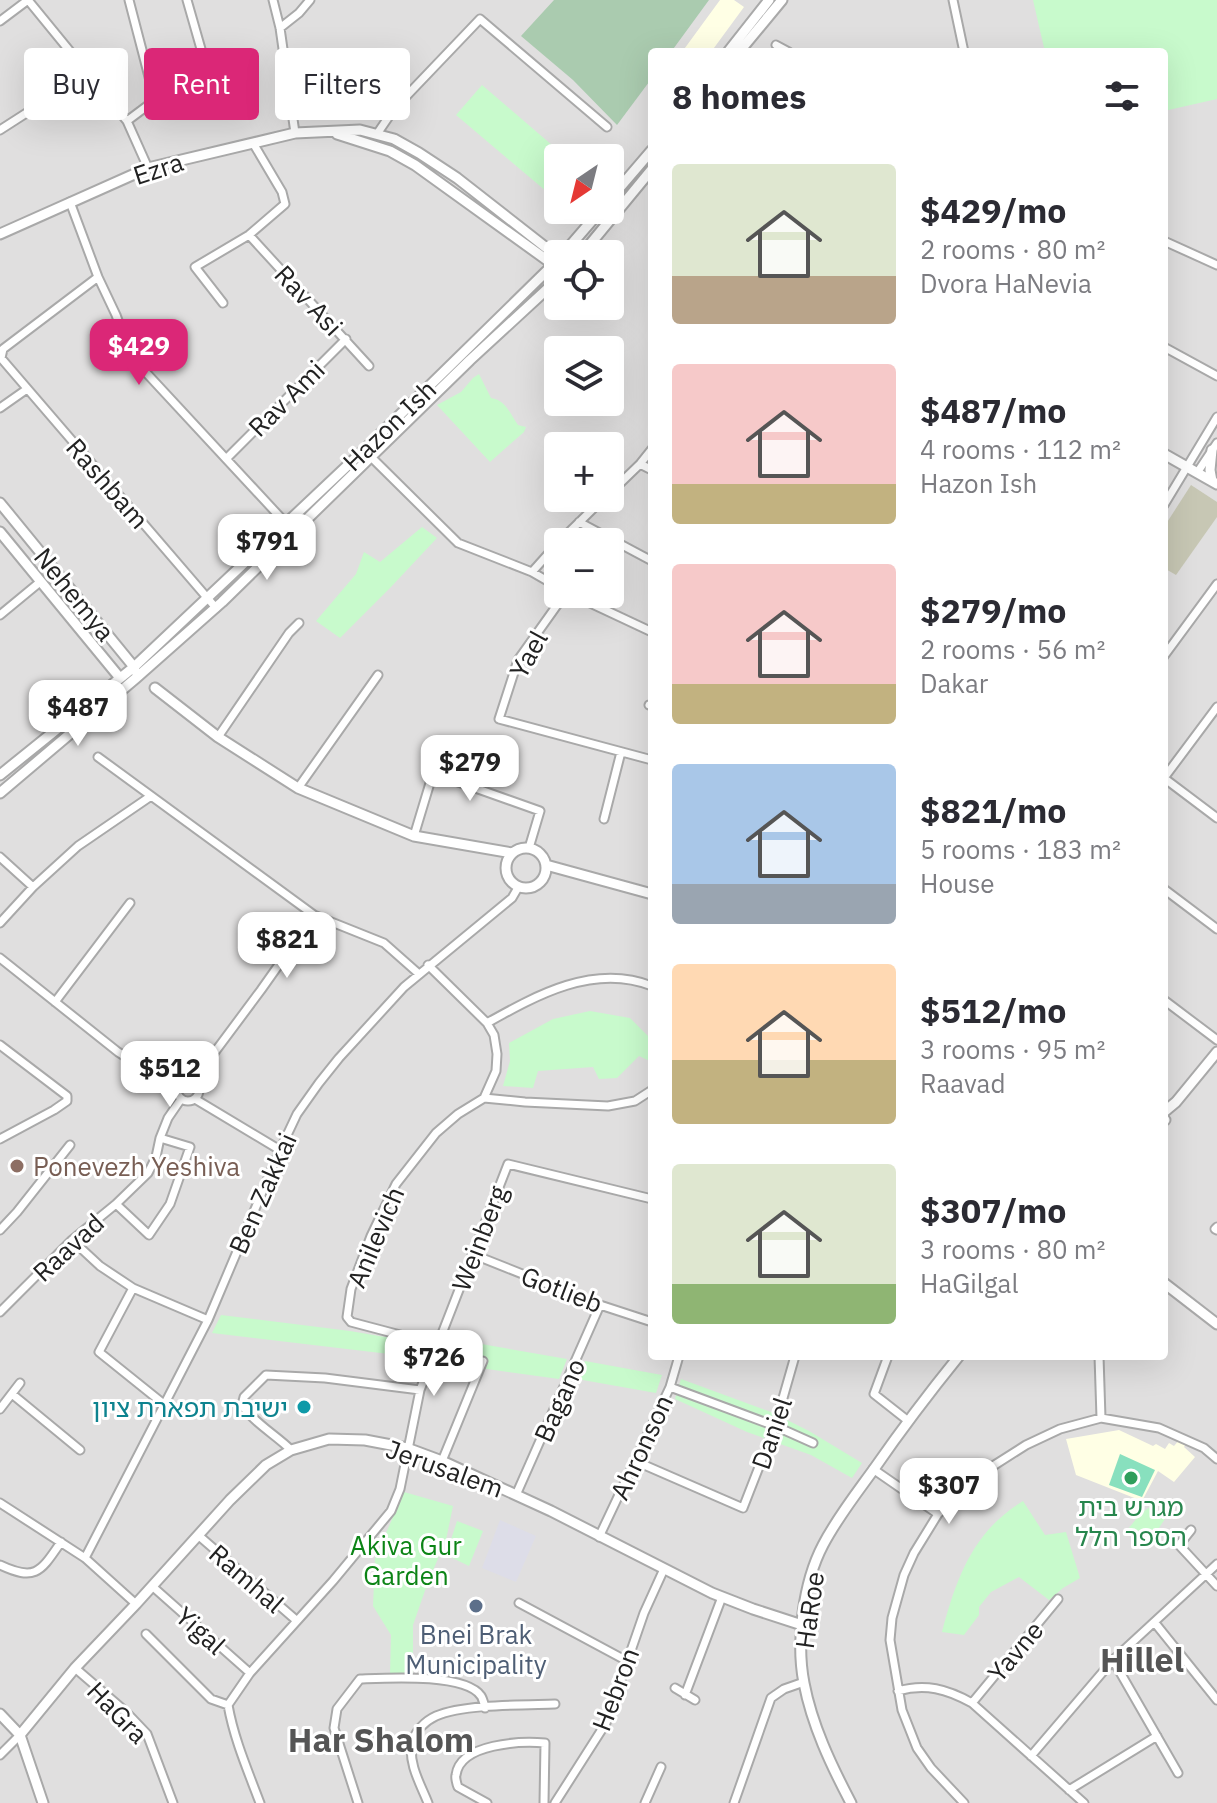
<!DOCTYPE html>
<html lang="en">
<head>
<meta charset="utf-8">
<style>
  body { margin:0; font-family:"IBM Plex Sans","Noto Sans Hebrew",sans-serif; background:#f2f2f3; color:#2b2b33; height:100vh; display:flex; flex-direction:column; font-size:30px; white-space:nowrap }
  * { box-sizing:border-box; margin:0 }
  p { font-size:26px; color:#7c7c81 }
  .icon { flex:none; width:44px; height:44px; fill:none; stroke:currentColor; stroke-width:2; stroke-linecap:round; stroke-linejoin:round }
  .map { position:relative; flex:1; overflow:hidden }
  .drawer { position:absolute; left:648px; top:48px; width:520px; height:1312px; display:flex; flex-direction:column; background:#fff; border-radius:8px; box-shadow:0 8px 32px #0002 }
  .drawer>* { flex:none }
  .guide { position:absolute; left:24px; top:48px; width:504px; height:72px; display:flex; gap:16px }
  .needle { width:52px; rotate:215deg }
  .tools { position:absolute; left:544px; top:144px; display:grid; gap:16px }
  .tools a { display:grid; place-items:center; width:80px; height:80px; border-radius:8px; background:#fff; box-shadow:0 8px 32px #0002; font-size:40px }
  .price { position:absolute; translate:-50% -68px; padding:0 18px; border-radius:16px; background:#fff; color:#222; font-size:26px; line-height:52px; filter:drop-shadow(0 2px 4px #0008) }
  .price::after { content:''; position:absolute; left:50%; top:48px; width:24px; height:18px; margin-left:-12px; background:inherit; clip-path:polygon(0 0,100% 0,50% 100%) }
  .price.active { background:#db2777; color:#fff }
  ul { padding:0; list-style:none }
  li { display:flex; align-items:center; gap:24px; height:200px; padding:0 24px }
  li span { display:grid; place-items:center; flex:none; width:224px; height:160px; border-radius:8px; color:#555 }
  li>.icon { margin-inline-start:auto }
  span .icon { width:96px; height:96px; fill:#fffc; stroke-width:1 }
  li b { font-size:34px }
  h2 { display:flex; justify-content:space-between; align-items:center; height:96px; padding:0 24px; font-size:34px }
  .pill { padding:0 28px; border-radius:8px; background:#fff; box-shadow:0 8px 32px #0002; font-size:28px; line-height:72px }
  .pill.active { background:#db2777; color:#fff }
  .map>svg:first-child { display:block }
</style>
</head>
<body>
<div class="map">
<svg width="1217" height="1803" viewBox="0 0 1217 1803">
  <rect width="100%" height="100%" fill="#f2efe9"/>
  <path fill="#e0dfdf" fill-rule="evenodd" d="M 0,0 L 1217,0 L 1217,1803 L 0,1803 ZM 652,52 L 1164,52 L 1164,1356 L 652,1356 ZM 558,158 L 610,158 L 610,210 L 558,210 ZM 558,254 L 610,254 L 610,306 L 558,306 ZM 558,350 L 610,350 L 610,402 L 558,402 ZM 558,446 L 610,446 L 610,498 L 558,498 ZM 558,542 L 610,542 L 610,594 L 558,594 Z"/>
  <path fill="#ffffe5" d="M 720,0 L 734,0 L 744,7 L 711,52 L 682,52 Z
    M 1119,1430 L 1153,1446 L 1156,1444 L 1165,1449 L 1169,1443 L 1174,1446 L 1180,1439 L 1186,1444 L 1184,1447 L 1195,1457 L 1174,1482 L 1158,1471 L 1142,1501 L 1076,1475 L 1066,1439 Z"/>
  <path fill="#c7c7b4" d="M 1191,485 L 1217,502 L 1217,517 L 1176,575 L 1164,568 L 1164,527 Z"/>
  <path fill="#aacbaf" d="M 554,0 L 709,0 L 671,52 L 652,52 L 652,78 L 617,125 L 573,80 L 521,36 Z"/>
  <path fill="#c8facc" d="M 1033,0 L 1217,0 L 1217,99 L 1164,111 L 1164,52 L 1045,52 Z
    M 482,85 L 567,158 L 558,158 L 558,191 L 553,197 L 456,115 Z
    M 479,374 L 491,398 C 506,400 510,414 518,425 L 526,427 L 524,432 L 490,462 L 437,405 L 461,392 L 473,378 Z
    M 422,527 L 437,538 L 390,588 L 340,638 L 316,621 L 356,574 L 364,552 L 380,562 Z
    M 590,1011 L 630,1018 L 649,1037 L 652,1037 L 652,1062 L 639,1056 L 617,1078 L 599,1079 L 593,1067 L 538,1071 L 533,1088 L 503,1086 L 510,1061 L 509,1043 L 553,1019 Z
    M 221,1315 L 350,1331 L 426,1344 L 423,1358 L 212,1333 Z
    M 453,1339 L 567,1359 L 559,1379 L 444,1363 Z
    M 585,1361 L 662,1375 L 656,1393 L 577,1379 Z
    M 681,1379 L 771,1412 L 809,1431 L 862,1463 L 852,1478 L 811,1455 L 747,1432 L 675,1399 Z
    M 404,1492 L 453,1506 L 446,1540 L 428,1582 L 413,1625 L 413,1675 L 390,1675 L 391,1635 L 373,1606 L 375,1558 Z
    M 1023,1501 L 1045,1535 L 1066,1532 L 1080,1578 L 1063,1588 L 1049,1600 L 1019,1577 L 991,1592 L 979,1607 L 979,1615 L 964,1635 L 942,1632 C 956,1579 973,1531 1023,1501 Z
    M 1150,1507 L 1165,1519 L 1152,1538 L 1141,1545 L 1128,1529 L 1141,1513 Z
    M 457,1521 L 483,1531 L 469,1566 L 446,1555 Z"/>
  <path fill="#88e0be" d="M 1120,1454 L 1155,1470 L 1142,1497 L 1109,1485 Z"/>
  <path fill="#dddde8" d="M 500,1520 L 536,1536 L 516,1582 L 482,1568 Z"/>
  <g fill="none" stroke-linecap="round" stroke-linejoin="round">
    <g stroke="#a9a9a9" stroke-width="11">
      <path id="minor" d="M 28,0 L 127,121 L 148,168
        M 129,0 L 155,100
        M 273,0 L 280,28 L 295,133
        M 953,0 L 964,52
        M 0,21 L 28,0
        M 280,28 L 299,13 L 310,0
        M 776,45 L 789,52
        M 127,121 L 155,100 L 206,92 L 210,89 L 211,84 L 187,0
        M 0,130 L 87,74
        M 377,134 L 394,109 L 480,19 L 607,127
        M 70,202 L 98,277 L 116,315 L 127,345 L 139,365 L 294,532
        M 249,235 L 369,366
        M 1164,241 L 1217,265
        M 98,277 L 3,349 L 1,358 L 216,608
        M 223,303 L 195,267 L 249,235 L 285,204 L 282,192 L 253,143
        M 1164,347 L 1217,376
        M 0,408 L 27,389
        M 368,454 L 458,543 L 532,572 L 558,587
        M 227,458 L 346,339
        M 640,464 L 652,470
        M 1197,473 L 1217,443
        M 610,493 L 640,464 L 652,449
        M 1164,505 L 1217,417
        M 579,522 L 652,561
        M 559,542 L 604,498
        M 532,572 L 558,543
        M 565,594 L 518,660 L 499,719 L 652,760
        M 571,594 L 652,632
        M 0,615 L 40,582
        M 1164,656 L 1217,584
        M 649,705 L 652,706
        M 218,737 L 289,633 L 299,623
        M 98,757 L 314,915 L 384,943 L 419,974
        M 1164,778 L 1217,707
        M 1164,778 L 1217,818
        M 298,788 L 378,675
        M 604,819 L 621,752
        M 414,836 L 433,773 L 540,811 L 529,848
        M 0,857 L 33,887
        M 1164,889 L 1217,929
        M 0,923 L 33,887 L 78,846 L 151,796
        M 0,958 L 118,1052 L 177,1089
        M 428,965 L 487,1023 L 494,1035 L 497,1054 L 496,1071 L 484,1098
        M 1164,1000 L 1217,1040
        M 55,1002 L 130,903
        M 487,1023 C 537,995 594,963 652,986
        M 0,1045 L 67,1096 L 67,1101 L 54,1110 L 0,1139
        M177 1090a11 11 0 1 1 22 0a11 11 0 1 1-22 0Z
        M 194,1080 L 261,990 L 314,915
        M 195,1099 L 280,1150
        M 116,1204 L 149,1235 L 170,1204 L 190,1147 L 160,1138
        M 1217,1227 L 1215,1229 L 1217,1230
        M 0,1230 L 17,1212 L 70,1145
        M 72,1240 L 100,1266 L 133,1288 L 208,1320
        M 472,1254 L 600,1305 L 652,1322
        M 133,1288 L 99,1352 L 165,1405
        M 0,1312 L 72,1240 L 116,1204 L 148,1173 L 156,1157 L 160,1138 L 168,1118 L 181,1099
        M 438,1342 L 404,1336 L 351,1322 L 347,1317 L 351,1289 L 371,1236 L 396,1184 L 436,1133 L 458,1114 L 484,1098 L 525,1102 L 608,1106 L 635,1101 L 652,1090
        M 888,1356 L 874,1394 L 907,1420
        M 1099,1356 L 1101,1418
        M 670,1387 L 775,1426 L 813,1443
        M 12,1394 L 80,1450
        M 0,1409 L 20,1383
        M 291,1450 C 276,1435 254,1423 242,1405 L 244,1397 L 266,1375 L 325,1378 L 420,1390
        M 442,1461 L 483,1361
        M 635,1461 L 743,1508 L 775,1426 L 795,1356
        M 873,1469 L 938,1514
        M 516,1495 L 600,1305
        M 0,1503 L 85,1558 L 136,1604
        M 1191,1530 L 1179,1545 L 1217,1586
        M 198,1535 L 296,1620
        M 599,1537 L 670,1387 L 679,1356
        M 85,1558 L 208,1320 L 280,1150 L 297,1114 L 319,1083 L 339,1058 L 404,987 L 512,898 L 519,886
        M 0,1565 C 36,1582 41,1571 61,1542
        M 152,1586 L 250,1673
        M 519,1603 L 627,1661
        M 1155,1623 L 1217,1700
        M 146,1634 L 211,1699 L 228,1705
        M 1113,1660 L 1178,1773
        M 75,1668 L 126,1712 L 147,1734 L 173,1803
        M 675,1688 L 695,1700
        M 898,1691 C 925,1683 947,1689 972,1703 L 1084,1803
        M 685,1695 L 722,1597
        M 972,1703 L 1058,1599
        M 0,1755 L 20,1735
        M 1031,1756 L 1113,1660 L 1217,1564
        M 1069,1790 L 1157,1736
        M 260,1803 C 248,1771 234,1739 228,1705 L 250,1673 L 333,1581 L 391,1511 L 400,1489 L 420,1390 L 508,1164 L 652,1199
        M 358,1803 L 334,1728 L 337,1709 L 360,1679 C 387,1678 465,1673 481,1696 C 482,1697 485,1706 485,1708
        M 428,1803 C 421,1785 408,1764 412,1743 C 415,1731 425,1721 436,1716 C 463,1704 524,1705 555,1704
        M 487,1803 L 458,1787 C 457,1785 455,1777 456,1775 C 460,1743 522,1741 545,1743 L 544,1803
        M 555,1803 L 606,1723 L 644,1613 L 664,1569
        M 645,1803 L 661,1767
        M 734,1803 L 771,1698 L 784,1689 L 804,1682
        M 964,1803 L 931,1768 L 917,1748 L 902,1710 L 890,1640 L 892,1618 L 904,1575 L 914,1553 L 938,1514 L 960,1491 L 993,1466 L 1026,1445 L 1060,1429 L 1101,1418 L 1159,1428 L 1204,1448 L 1217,1459"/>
    </g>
    <g stroke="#a9a9a9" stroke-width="13">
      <path id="tertiary" d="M 728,52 L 769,0
        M 739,52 L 782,0
        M 337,134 L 390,151 L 415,165 L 558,268
        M 610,199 L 652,150
        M 0,234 L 148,168 L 295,133 L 360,130 L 394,139 L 419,153 L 457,178 L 558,257
        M 563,254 L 601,210
        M 582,254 L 652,169
        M 1164,454 L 1217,484
        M 1212,481 L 1210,470 L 1212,450
        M 0,503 L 134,667 L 135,671
        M 0,532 L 120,678
        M 155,688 L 218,737 L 298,788 L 414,836 L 512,853
        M 0,775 L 134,667 L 364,450 L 558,260
        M 0,793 L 136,678 L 222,602 L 470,360 L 558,279
        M506 868a20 20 0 1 1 40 0a20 20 0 1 1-40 0Z
        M 546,865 L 652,894
        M 1164,1112 L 1176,1102 L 1217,1052
        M 1164,1119 L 1165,1120
        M 1164,1283 L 1217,1324
        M 0,1714 L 20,1735 L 43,1803
        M 20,1735 L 75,1668 L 136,1604 L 230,1500 L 266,1465 L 291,1450 L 329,1439 L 365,1440 L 407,1448 L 442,1461 L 551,1511 L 712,1593 L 753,1609 L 802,1625
        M 851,1803 C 831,1765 812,1725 804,1683 C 796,1642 803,1583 823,1545 C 837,1518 856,1494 874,1469 C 901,1430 929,1393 959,1356"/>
    </g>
    <use href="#minor" stroke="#fff" stroke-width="7"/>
    <use href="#tertiary" stroke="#fff" stroke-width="9"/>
  </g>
  <circle fill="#8d6e63" stroke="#fff" stroke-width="3" cx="17" cy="1166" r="8"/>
  <circle fill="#0f9aa8" stroke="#fff" stroke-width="3" cx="304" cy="1407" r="8"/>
  <circle fill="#2e9e5b" stroke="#fff" stroke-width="3" cx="1131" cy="1478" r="8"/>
  <circle fill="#5c6f8a" stroke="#fff" stroke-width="3" cx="476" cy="1606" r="8"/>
  <g text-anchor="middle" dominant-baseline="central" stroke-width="6" stroke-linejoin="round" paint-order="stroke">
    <g font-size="26" fill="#222" stroke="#fff">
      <text transform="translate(158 168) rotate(-18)">Ezra</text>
      <text transform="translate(309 300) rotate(47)">Rav Asi</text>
      <text transform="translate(286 398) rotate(-45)">Rav Ami</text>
      <text transform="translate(389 425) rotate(-44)">Hazon Ish</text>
      <text transform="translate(108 483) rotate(49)">Rashbam</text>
      <text transform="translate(75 594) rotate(51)">Nehemya</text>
      <text transform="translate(528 654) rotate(-61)">Yael</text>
      <text transform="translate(262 1193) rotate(-66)">Ben Zakkai</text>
      <text transform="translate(375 1237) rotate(-67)">Anilevich</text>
      <text transform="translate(479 1238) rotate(-69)">Weinberg</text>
      <text transform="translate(68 1247) rotate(-43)">Raavad</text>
      <text transform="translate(562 1289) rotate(21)">Gotlieb</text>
      <text transform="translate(559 1400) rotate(-66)">Bagano</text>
      <text transform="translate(771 1433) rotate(-71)">Daniel</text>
      <text transform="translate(641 1447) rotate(-65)">Ahronson</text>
      <text transform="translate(445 1468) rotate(20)">Jerusalem</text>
      <text transform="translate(247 1578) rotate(41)">Ramhal</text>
      <text transform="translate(809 1610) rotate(-82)">HaRoe</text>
      <text transform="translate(201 1630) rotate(42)">Yigal</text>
      <text transform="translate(1015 1651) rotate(-50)">Yavne</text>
      <text transform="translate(615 1689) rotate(-69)">Hebron</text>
      <text transform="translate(118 1712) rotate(46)">HaGra</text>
    </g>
    <g font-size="26" fill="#785e54" stroke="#fff" text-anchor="start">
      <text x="33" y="1166">Ponevezh Yeshiva</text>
    </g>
    <g font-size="26" fill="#0d838f" stroke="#fff" text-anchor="end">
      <text x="288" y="1407">ישיבת תפארת ציון</text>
    </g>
    <g font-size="26" fill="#27864d" stroke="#fff">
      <text x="1131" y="1506">מגרש בית<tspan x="1131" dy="30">הספר הלל</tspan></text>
    </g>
    <g font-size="26" fill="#0c8416" stroke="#fff">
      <text x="406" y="1545">Akiva Gur<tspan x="406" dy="30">Garden</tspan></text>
    </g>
    <g font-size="26" fill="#4e5e75" stroke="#fff">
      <text x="476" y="1634">Bnei Brak<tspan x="476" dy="30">Municipality</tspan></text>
    </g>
    <g font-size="34" font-weight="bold" fill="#555" stroke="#fff">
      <text x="1142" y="1659">Hillel</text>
      <text x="381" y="1739">Har Shalom</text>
    </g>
  </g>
</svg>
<div class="tools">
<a><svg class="needle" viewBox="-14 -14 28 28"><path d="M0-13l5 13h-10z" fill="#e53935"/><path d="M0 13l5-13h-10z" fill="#7c7c81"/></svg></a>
<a><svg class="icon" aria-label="locate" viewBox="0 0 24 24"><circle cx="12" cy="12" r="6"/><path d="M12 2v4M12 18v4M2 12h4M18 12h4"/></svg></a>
<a><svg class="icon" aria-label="layers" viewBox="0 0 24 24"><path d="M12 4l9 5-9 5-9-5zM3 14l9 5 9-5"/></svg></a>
<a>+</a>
<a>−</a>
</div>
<b class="price active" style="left:139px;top:387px">$429</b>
<b class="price" style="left:267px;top:582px">$791</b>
<b class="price" style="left:78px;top:748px">$487</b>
<b class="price" style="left:470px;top:803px">$279</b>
<b class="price" style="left:287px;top:980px">$821</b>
<b class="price" style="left:170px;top:1109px">$512</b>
<b class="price" style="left:434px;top:1398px">$726</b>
<b class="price" style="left:949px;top:1526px">$307</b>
<div class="guide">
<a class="pill">Buy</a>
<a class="pill active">Rent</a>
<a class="pill">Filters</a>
</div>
<section class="drawer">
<h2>8 homes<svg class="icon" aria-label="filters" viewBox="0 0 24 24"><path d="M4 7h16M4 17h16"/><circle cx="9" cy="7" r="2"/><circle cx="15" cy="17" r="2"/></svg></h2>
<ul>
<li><span style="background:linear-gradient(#dfe7d0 70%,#b9a48a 0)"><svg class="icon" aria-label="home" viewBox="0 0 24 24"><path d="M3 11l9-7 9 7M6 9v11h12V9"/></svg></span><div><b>$429/mo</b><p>2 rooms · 80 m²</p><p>Dvora HaNevia</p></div></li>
<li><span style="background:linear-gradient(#f6c9c9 75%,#c2b280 0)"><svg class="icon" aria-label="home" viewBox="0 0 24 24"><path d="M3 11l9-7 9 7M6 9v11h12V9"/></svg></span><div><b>$487/mo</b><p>4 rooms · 112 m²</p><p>Hazon Ish</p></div></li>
<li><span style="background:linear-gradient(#f6c9c9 75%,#c2b280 0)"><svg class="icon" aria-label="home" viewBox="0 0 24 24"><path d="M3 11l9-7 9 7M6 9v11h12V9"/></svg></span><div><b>$279/mo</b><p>2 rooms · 56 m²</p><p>Dakar</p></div></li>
<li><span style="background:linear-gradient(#a9c7e8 75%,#9aa5b1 0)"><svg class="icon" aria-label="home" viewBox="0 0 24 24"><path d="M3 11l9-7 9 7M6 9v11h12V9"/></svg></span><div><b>$821/mo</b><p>5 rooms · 183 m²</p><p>House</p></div></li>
<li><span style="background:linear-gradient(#ffd9b3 60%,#c2b280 0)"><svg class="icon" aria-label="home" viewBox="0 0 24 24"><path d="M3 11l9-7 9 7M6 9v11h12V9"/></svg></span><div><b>$512/mo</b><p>3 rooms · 95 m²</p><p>Raavad</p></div></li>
<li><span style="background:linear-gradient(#dfe7d0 75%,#8fb573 0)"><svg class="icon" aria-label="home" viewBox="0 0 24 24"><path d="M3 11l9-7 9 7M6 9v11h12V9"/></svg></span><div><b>$307/mo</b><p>3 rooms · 80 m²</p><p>HaGilgal</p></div></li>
</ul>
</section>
</div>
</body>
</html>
